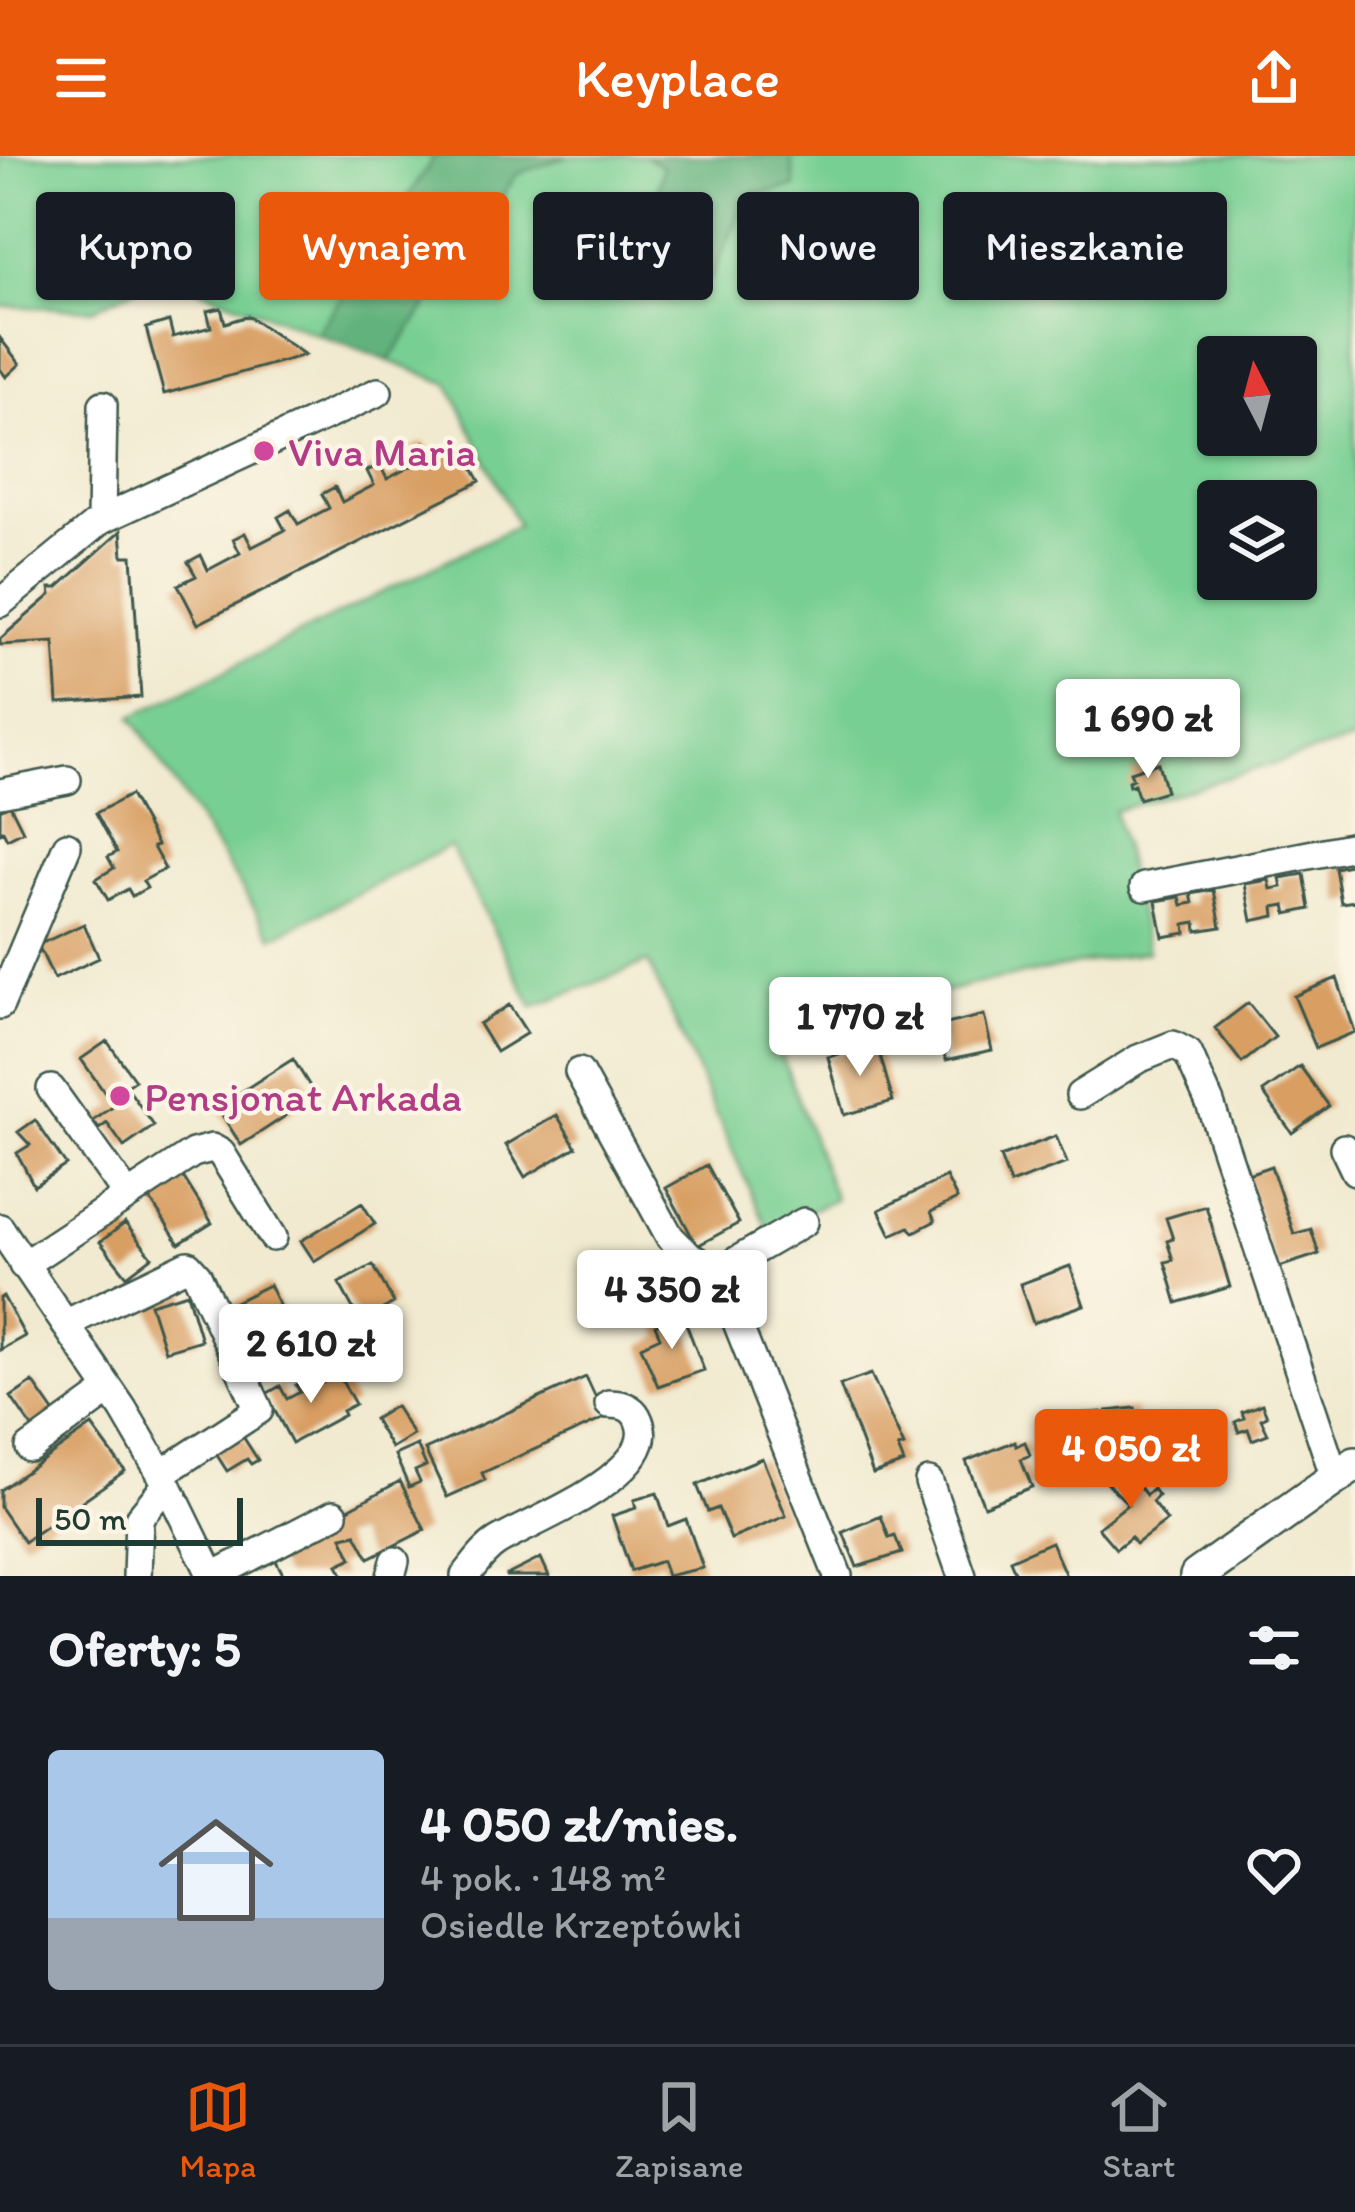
<!DOCTYPE html>
<html lang="pl">
<head>
<meta charset="utf-8">
<style>
  body { margin:0; font-family:Itim,sans-serif; background:#20242c; color:#f1f3f6; height:100vh; display:flex; flex-direction:column; font-size:45px; white-space:nowrap }
  * { box-sizing:border-box; margin:0 }
  p { font-size:39px; color:#9ea1a6 }
  .icon { flex:none; width:66px; height:66px; fill:none; stroke:currentColor; stroke-width:2; stroke-linecap:round; stroke-linejoin:round }
  .map { position:relative; height:1420px; overflow:hidden }
  .sheet { display:flex; flex-direction:column; background:#171b24; flex:1 }
  .sheet>* { flex:none }
  .guide { position:absolute; left:36px; top:36px; width:1284px; height:108px; display:flex; gap:24px }
  .needle { width:78px; rotate:354deg }
  .controls { position:absolute; left:1197px; top:180px; display:grid; gap:24px }
  .controls a { display:grid; place-items:center; width:120px; height:120px; border-radius:12px; background:#171b24; box-shadow:0 3px 9px #0004; font-size:60px }
  .scale { position:absolute; left:36px; bottom:30px; width:207px; box-sizing:border-box; padding-left:12px; border:6px solid #1f3d34; border-top:0; font-size:33px; line-height:42px; white-space:nowrap; color:#1f3d34; -webkit-text-stroke:9px #fcf5e5; paint-order:stroke }
  .price { position:absolute; translate:-50% -102px; padding:0 27px; border-radius:12px; background:#fff; color:#222; font-size:39px; line-height:78px; filter:drop-shadow(0 3px 6px #0008) }
  .price::after { content:''; position:absolute; left:50%; top:72px; width:36px; height:27px; margin-left:-18px; background:inherit; clip-path:polygon(0 0,100% 0,50% 100%) }
  .price.current { background:#ea580c; color:#fff }
  ul { padding:0; list-style:none }
  li { display:flex; align-items:center; gap:36px; height:300px; padding:0 48px }
  li+li { border-top:3px solid #363941 }
  li span { display:grid; place-items:center; flex:none; width:336px; height:240px; border-radius:12px; color:#555 }
  li>.icon { margin-inline-start:auto }
  span .icon { width:144px; height:144px; fill:#fffc; stroke-width:1 }
  li b { font-size:51px }
  h2 { display:flex; justify-content:space-between; align-items:center; height:144px; padding:0 48px; font-size:51px }
  .chip { padding:0 42px; border-radius:12px; background:#171b24; box-shadow:0 3px 9px #0004; font-size:42px; line-height:108px }
  .chip.current { background:#ea580c; color:#fff }
  header { display:flex; justify-content:space-between; align-items:center; height:156px; padding:0 48px; background:#ea580c; color:#fff; font-size:54px; font-weight:600 }
  .tabs { display:flex; justify-content:space-around; align-items:center; height:168px; border-top:3px solid #363941; background:#171b24; font-size:33px; color:#9ea1a6 }
  .tabs a { display:grid; justify-items:center; gap:6px }
  .tabs .current { color:#ea580c }
  .map>svg:first-child { display:block }
</style>
</head>
<body>
<header><svg class="icon" aria-label="menu" viewBox="0 0 24 24"><path d="M4 6h16M4 12h16M4 18h16"/></svg>Keyplace<svg class="icon" aria-label="share" viewBox="0 0 24 24"><path d="M12 15V3M7 8l5-5 5 5M5 13v7h14v-7"/></svg></header>
<div class="map">
<svg width="1355" height="1420" viewBox="0 0 1355 1420">
  <rect width="100%" height="100%" fill="#fcf5e5"/>
  <filter id="ink" filterUnits="userSpaceOnUse"><feTurbulence type="fractalNoise" baseFrequency=".00833" numOctaves="2"/><feDisplacementMap in="SourceGraphic" scale="24" xChannelSelector="R" yChannelSelector="G"/><feConvolveMatrix kernelMatrix="1 2 1 2 8 2 1 2 1" color-interpolation-filters="sRGB"/></filter>
  <filter id="wash" filterUnits="userSpaceOnUse"><feTurbulence type="fractalNoise" baseFrequency=".004" numOctaves="4" result="noise"/><feDisplacementMap in="SourceGraphic" scale="48" xChannelSelector="R" yChannelSelector="G"/><feGaussianBlur stdDeviation="2.7" result="paint"/><feColorMatrix in="noise" values="0 0 0 0 0 0 0 0 0 0 0 0 0 0 0 0 0 1.4 0 .05"/><feComposite in="paint" operator="in"/></filter>
  <g filter="url(#wash)">
    <rect width="100%" height="100%" fill="#f1ead0"/>
    <path fill="#78cf93" stroke="#4c8664" stroke-width="3" fill-rule="evenodd" d="M 0,0 L 435,0 L 317,178 L 163,119 L 94,153 L 0,150 Z
      M 568,0 L 645,0 L 663,10 L 648,85 L 748,39 L 794,31 L 791,0 L 1355,0 L 1355,584 L 1114,655 L 1148,795 L 970,829 L 777,886 L 835,1043 L 768,1074 L 648,806 L 533,851 L 450,690 L 273,781 L 132,561 L 518,369 L 449,228 L 389,205 L 517,18 ZM 1218,201 L 1296,201 L 1296,279 L 1218,279 ZM 1218,345 L 1296,345 L 1296,423 L 1218,423 Z"/>
    <path fill="#62b27d" stroke="#407858" stroke-width="3" d="M 435,0 L 568,0 L 517,18 L 389,205 L 317,178 Z
      M 645,0 L 791,0 L 795,31 L 748,39 L 711,123 L 656,122 L 648,86 L 663,10 Z"/>
    <g id="blocks">
      <path fill="#d89e62" d="M 221,152 L 225,167 L 248,160 L 305,199 L 164,238 L 146,172 L 169,165 L 173,181 L 211,171 L 207,155 Z
        M 0,182 L 20,208 L 6,221 L 0,213 Z
        M 424,286 L 431,301 L 459,286 L 480,325 L 198,468 L 178,429 L 196,420 L 188,406 L 201,399 L 208,414 L 240,397 L 233,383 L 245,377 L 252,391 L 285,374 L 278,361 L 290,354 L 298,368 L 329,352 L 322,338 L 335,331 L 342,346 L 374,329 L 367,315 L 380,309 L 387,323 L 419,306 L 411,292 Z
        M 121,375 L 123,400 L 132,400 L 141,541 L 58,547 L 54,486 L 0,489 L 0,483 L 51,439 L 50,432 L 57,432 Z
        M 1158,607 L 1166,635 L 1139,643 L 1134,628 L 1129,630 L 1128,625 L 1133,623 L 1130,616 Z
        M 130,639 L 157,689 L 153,691 L 165,713 L 143,725 L 147,732 L 132,740 L 128,733 L 108,744 L 96,723 L 114,712 L 108,701 L 117,696 L 96,657 Z
        M 10,649 L 23,675 L 7,683 L 3,675 L 0,677 L 0,654 Z
        M 1355,708 L 1355,745 L 1341,747 L 1335,712 Z
        M 1304,718 L 1310,753 L 1287,758 L 1285,749 L 1274,751 L 1275,760 L 1252,765 L 1245,728 L 1269,724 L 1271,733 L 1282,731 L 1280,722 Z
        M 1214,734 L 1221,771 L 1197,775 L 1196,766 L 1185,768 L 1186,777 L 1163,781 L 1156,745 L 1180,741 L 1182,749 L 1193,747 L 1191,738 Z
        M 84,768 L 99,802 L 54,823 L 38,789 Z
        M 1337,822 L 1355,876 L 1316,892 L 1294,840 Z
        M 1248,847 L 1275,881 L 1242,907 L 1215,872 Z
        M 509,849 L 527,877 L 496,896 L 479,868 Z
        M 984,859 L 992,894 L 946,904 L 938,870 Z
        M 107,885 L 135,924 L 126,930 L 154,970 L 124,991 L 107,967 L 99,973 L 93,965 L 114,950 L 81,903 Z
        M 877,888 L 893,945 L 844,959 L 828,901 Z
        M 293,903 L 316,940 L 241,989 L 217,951 Z
        M 1300,910 L 1329,950 L 1292,977 L 1263,936 Z
        M 557,959 L 576,991 L 525,1021 L 506,989 Z
        M 35,964 L 66,1009 L 34,1030 L 17,997 L 30,989 L 18,976 Z
        M 1056,980 L 1067,1007 L 1010,1028 L 1000,1001 Z
        M 707,1009 L 739,1067 L 697,1090 L 666,1032 Z
        M 1271,1010 L 1294,1078 L 1311,1073 L 1319,1098 L 1276,1112 L 1245,1019 Z
        M 182,1019 L 212,1067 L 179,1088 L 148,1040 Z
        M 946,1021 L 957,1043 L 931,1056 L 935,1065 L 914,1076 L 909,1071 L 891,1079 L 879,1054 Z
        M 362,1047 L 375,1068 L 314,1105 L 301,1085 Z
        M 1206,1050 L 1230,1131 L 1177,1147 L 1165,1106 L 1173,1104 L 1167,1085 L 1173,1083 L 1166,1062 Z
        M 125,1067 L 152,1101 L 127,1120 L 100,1086 Z
        M 373,1109 L 394,1147 L 360,1165 L 339,1127 Z
        M 1070,1110 L 1084,1149 L 1033,1167 L 1020,1128 Z
        M 269,1129 L 290,1171 L 250,1191 L 229,1149 Z
        M 187,1137 L 201,1184 L 165,1195 L 150,1148 Z
        M 3,1140 L 25,1180 L 0,1194 L 0,1142 Z
        M 682,1157 L 704,1214 L 658,1230 L 641,1190 L 660,1181 L 655,1169 Z
        M 311,1174 L 323,1197 L 302,1207 L 290,1184 Z
        M 338,1218 L 355,1248 L 342,1255 L 344,1259 L 292,1287 L 266,1238 L 280,1230 L 287,1243 L 300,1236 L 296,1229 L 315,1219 L 320,1228 Z
        M 871,1218 L 904,1290 L 898,1292 L 904,1307 L 873,1318 L 840,1229 Z
        M 586,1221 L 605,1262 L 482,1317 L 485,1324 L 447,1341 L 425,1294 Z
        M 33,1226 L 61,1266 L 33,1273 L 11,1241 Z
        M 1262,1248 L 1267,1260 L 1261,1263 L 1268,1278 L 1252,1284 L 1248,1273 L 1239,1276 L 1235,1266 L 1244,1262 L 1242,1256 Z
        M 395,1250 L 413,1279 L 391,1292 L 374,1263 Z
        M 1135,1252 L 1139,1285 L 1110,1289 L 1107,1255 Z
        M 1101,1256 L 1104,1288 L 1076,1292 L 1073,1258 Z
        M 92,1270 L 125,1315 L 24,1386 L 0,1351 L 0,1334 Z
        M 240,1276 L 258,1304 L 251,1308 L 247,1303 L 227,1315 L 213,1293 Z
        M 1015,1285 L 1016,1290 L 1025,1286 L 1030,1299 L 1021,1303 L 1032,1331 L 984,1350 L 966,1305 Z
        M 417,1289 L 426,1310 L 415,1315 L 420,1326 L 409,1331 L 395,1299 Z
        M 762,1302 L 786,1360 L 731,1383 L 718,1352 L 708,1356 L 697,1329 Z
        M 1123,1309 L 1146,1339 L 1153,1333 L 1158,1340 L 1152,1346 L 1167,1365 L 1136,1388 L 1131,1381 L 1116,1393 L 1098,1372 L 1128,1348 L 1104,1324 Z
        M 400,1325 L 425,1374 L 369,1402 L 356,1378 L 342,1381 L 352,1402 L 338,1409 L 344,1420 L 284,1420 L 271,1395 Z
        M 657,1337 L 668,1370 L 686,1363 L 703,1412 L 667,1420 L 662,1405 L 631,1415 L 612,1360 L 636,1352 L 634,1344 Z
        M 881,1360 L 889,1382 L 895,1380 L 902,1397 L 857,1411 L 843,1376 Z
        M 1051,1386 L 1066,1420 L 1017,1420 L 1010,1404 Z
        M 541,1402 L 549,1420 L 505,1420 Z"/>
    </g>
  </g>
  <g filter="url(#ink)">
    <use href="#blocks" fill-opacity="0" stroke="#3e574b" stroke-width="3"/>
    <g fill="none" stroke-linecap="round" stroke-linejoin="round">
      <g stroke="#3e574b" stroke-width="32">
        <path id="minor" d="M 101,364 L 378,236
          M 0,447 L 101,364 L 103,249
          M 0,637 L 67,624
          M 1144,731 L 1355,690
          M 0,849 L 67,690
          M 579,916 L 670,1081 L 690,1101 L 717,1116 L 804,1066
          M 51,933 L 127,1039
          M 1080,939 L 1138,903 L 1173,889 L 1188,897 L 1210,947 L 1335,1322
          M 1344,992 L 1355,1015
          M 0,1072 L 123,1253 L 167,1328 L 212,1420
          M 23,1109 L 193,997 L 212,992 L 221,997 L 273,1081
          M 717,1116 L 838,1420
          M 65,1168 L 188,1109 L 197,1119 L 259,1254 L 161,1318
          M 30,1292 L 110,1234
          M 929,1326 L 962,1420
          M 137,1420 L 139,1362 L 167,1328
          M 213,1420 L 334,1358
          M 391,1420 L 395,1405
          M 465,1420 C 475,1408 484,1394 497,1386 C 531,1365 661,1317 639,1265 C 634,1251 623,1248 609,1248"/>
      </g>
      <g stroke="#3e574b" stroke-width="38">
        <path id="major" d="M 1197,1420 L 1355,1308"/>
      </g>
      <use href="#minor" stroke="#fff" stroke-width="27"/>
      <use href="#major" stroke="#fff" stroke-width="33"/>
    </g>
  </g>
  <g fill="#d1479c" stroke="#fcf5e5" stroke-width="4.5">
    <circle cx="264" cy="295" r="12"/>
    <circle cx="120" cy="940" r="12"/>
  </g>
  <g text-anchor="middle" dominant-baseline="central" stroke-width="9" stroke-linejoin="round" paint-order="stroke">
    <g font-size="42" fill="#b23c85" stroke="#fcf5e5" text-anchor="start">
      <text x="288" y="295">Viva Maria</text>
      <text x="144" y="940">Pensjonat Arkada</text>
    </g>
  </g>
</svg>
<div class="controls">
<a><svg class="needle" viewBox="-14 -14 28 28"><path d="M0-13l5 13h-10z" fill="#e53935"/><path d="M0 13l5-13h-10z" fill="#9ea1a6"/></svg></a>
<a><svg class="icon" aria-label="layers" viewBox="0 0 24 24"><path d="M12 4l9 5-9 5-9-5zM3 14l9 5 9-5"/></svg></a>
</div>
<div class="scale">50 m</div>
<b class="price" style="left:1148px;top:625px">1 690 zł</b>
<b class="price" style="left:860px;top:923px">1 770 zł</b>
<b class="price" style="left:672px;top:1196px">4 350 zł</b>
<b class="price" style="left:311px;top:1250px">2 610 zł</b>
<b class="price current" style="left:1131px;top:1355px">4 050 zł</b>
<div class="guide">
<a class="chip">Kupno</a>
<a class="chip current">Wynajem</a>
<a class="chip">Filtry</a>
<a class="chip">Nowe</a>
<a class="chip">Mieszkanie</a>
</div>
</div>
<section class="sheet">
<h2>Oferty: 5<svg class="icon" aria-label="filters" viewBox="0 0 24 24"><path d="M4 7h16M4 17h16"/><circle cx="9" cy="7" r="2"/><circle cx="15" cy="17" r="2"/></svg></h2>
<ul>
<li><span style="background:linear-gradient(#a9c7e8 70%,#9aa5b1 0)"><svg class="icon" aria-label="home" viewBox="0 0 24 24"><path d="M3 11l9-7 9 7M6 9v11h12V9"/></svg></span><div><b>4 050 zł/mies.</b><p>4 pok. · 148 m²</p><p>Osiedle Krzeptówki</p></div><svg class="icon" aria-label="heart" viewBox="0 0 24 24"><path d="M12 20l-8-8c-3-5 5-10 8-4 3-6 11-1 8 4z"/></svg></li>
</ul>
</section>
<nav class="tabs">
<a class="current"><svg class="icon" aria-label="map" viewBox="0 0 24 24"><path d="M3 6l6-2 6 2 6-2v14l-6 2-6-2-6 2zM9 4v14M15 6v14"/></svg>Mapa</a>
<a><svg class="icon" aria-label="saved" viewBox="0 0 24 24"><path d="M7 4h10v16l-5-4-5 4z"/></svg>Zapisane</a>
<a><svg class="icon" aria-label="home" viewBox="0 0 24 24"><path d="M3 11l9-7 9 7M6 9v11h12V9"/></svg>Start</a>
</nav>
</body>
</html>
